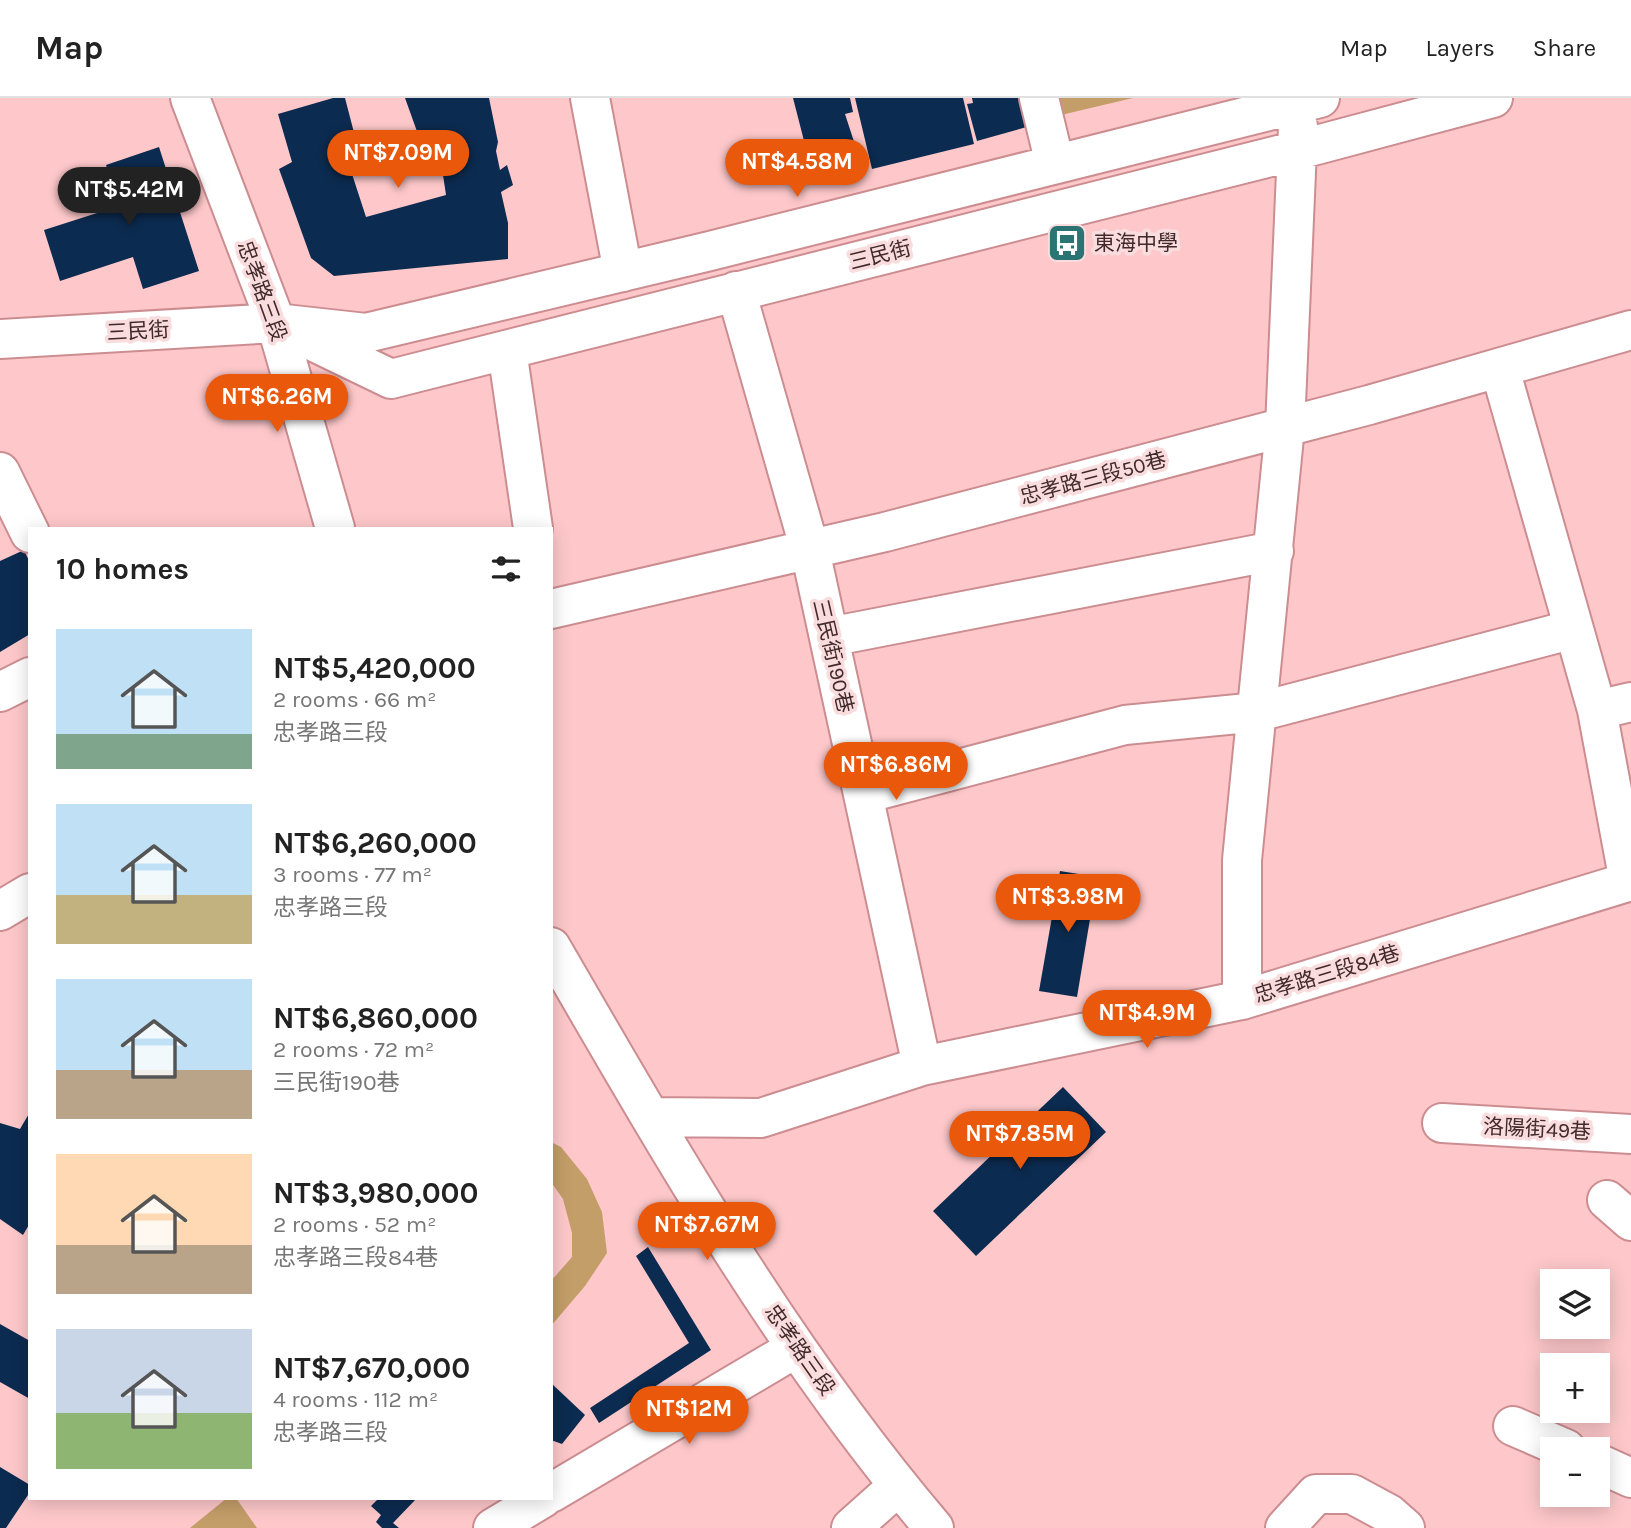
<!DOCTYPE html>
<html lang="en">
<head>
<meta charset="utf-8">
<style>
  body { margin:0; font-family:Karla,"Noto Sans TC",sans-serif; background:#f6f6f6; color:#222; height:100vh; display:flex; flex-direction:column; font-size:26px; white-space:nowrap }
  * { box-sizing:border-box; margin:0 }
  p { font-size:23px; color:#767676 }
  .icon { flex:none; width:38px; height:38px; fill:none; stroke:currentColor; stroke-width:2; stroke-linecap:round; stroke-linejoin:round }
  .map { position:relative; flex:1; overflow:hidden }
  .panel { position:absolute; left:28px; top:429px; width:525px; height:973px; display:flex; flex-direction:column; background:#fff; border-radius:0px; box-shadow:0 4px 18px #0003 }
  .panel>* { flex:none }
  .controls { position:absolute; left:1540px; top:1171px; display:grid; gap:14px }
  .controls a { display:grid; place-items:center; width:70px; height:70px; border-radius:0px; background:#fff; box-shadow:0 4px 18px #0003; font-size:35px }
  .price { position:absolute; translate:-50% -60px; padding:0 16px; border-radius:24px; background:#ea580c; color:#fff; font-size:23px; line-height:46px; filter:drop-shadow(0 2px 4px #0008) }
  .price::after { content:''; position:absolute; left:50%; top:42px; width:21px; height:16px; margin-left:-10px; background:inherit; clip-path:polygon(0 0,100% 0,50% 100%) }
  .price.selected { background:#222; color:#fff }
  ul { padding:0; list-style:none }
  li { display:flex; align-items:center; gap:21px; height:175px; padding:0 28px }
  li span { display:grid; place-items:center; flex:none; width:196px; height:140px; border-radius:0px; color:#555 }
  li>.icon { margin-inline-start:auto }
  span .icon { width:84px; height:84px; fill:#fffc; stroke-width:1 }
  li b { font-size:30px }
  h2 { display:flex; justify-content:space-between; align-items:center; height:84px; padding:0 28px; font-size:30px }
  header { display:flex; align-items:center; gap:42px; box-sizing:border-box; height:98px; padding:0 35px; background:#fff; border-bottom:2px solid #e0e0e0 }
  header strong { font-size:33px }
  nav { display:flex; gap:38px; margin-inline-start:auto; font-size:24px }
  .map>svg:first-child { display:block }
</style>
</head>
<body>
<header>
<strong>Map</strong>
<nav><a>Map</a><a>Layers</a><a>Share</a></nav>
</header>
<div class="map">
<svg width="1631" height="1430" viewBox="0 0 1631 1430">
  <rect width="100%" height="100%" fill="#fec8ca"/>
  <path fill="#c49e69" d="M 1056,0 L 1133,0 L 1061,17 Z
    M 551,1044 L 561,1049 L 587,1081 L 602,1114 L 607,1155 L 585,1188 L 551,1228 L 551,1183 L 572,1159 L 572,1135 L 563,1101 L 551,1084 Z
    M 227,1400 L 236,1400 L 257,1430 L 190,1430 Z"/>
  <path fill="#0c2b50" d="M 333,0 L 345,0 L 364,73 L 352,76 L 366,119 L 446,97 L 443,77 L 433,78 L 405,0 L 489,0 L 498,44 L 496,53 L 500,72 L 507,67 L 513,87 L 501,94 L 508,125 L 508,161 L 334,178 L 311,160 L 279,71 L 292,64 L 278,16 Z
    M 793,0 L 850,0 L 853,14 L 845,16 L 858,56 L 811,70 Z
    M 855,0 L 963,0 L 974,46 L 872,71 Z
    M 972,0 L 1024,0 L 1030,28 L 977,43 L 967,6 L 973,5 Z
    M 159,49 L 199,173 L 143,191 L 133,159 L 60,183 L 44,132 L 119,108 L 106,67 Z
    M 24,452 L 30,465 L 30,536 L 0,554 L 0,463 Z
    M 1060,773 L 1097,779 L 1077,899 L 1039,893 Z
    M 1063,989 L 1106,1034 L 976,1158 L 933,1113 Z
    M 30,1014 L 30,1125 L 23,1137 L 0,1121 L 0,1025 L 20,1031 Z
    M 648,1149 L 711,1252 L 599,1325 L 590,1310 L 689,1245 L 636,1158 Z
    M 0,1226 L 30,1243 L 30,1301 L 0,1284 Z
    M 551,1285 L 585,1317 L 562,1346 L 551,1342 Z
    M 0,1369 L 30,1387 L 30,1394 L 6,1430 L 0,1430 Z
    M 379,1400 L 414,1400 L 416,1401 L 393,1425 L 399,1430 L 382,1430 L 376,1424 L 381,1417 L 371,1408 Z"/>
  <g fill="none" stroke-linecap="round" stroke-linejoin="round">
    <g stroke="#cc8d91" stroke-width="42">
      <path id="minor" d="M 190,0 L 276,225 L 335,430
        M 590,0 L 623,174
        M 1039,0 L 1055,66
        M 736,193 L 810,452 L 922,968
        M 300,237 L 391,281 L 1298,52 L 1493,0
        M 0,241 L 276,225 L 366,235 L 710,153 L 1320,0
        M 507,252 L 533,430
        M 1500,271 L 1597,612 L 1629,784
        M 0,374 L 30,435
        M 551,511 L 885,434 L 1369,307 L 1631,232
        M 829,539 L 1274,453
        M 0,594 L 30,579
        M 1597,612 L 1631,604
        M 864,696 L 1125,627 L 1258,614 L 1574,531
        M 0,813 L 30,795
        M 551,849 C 667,1049 783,1253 934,1430
        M 1242,902 L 1242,762 L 1285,329 L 1298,28
        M 650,1019 L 761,1020 L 922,968 L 1242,902 L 1631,783
        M 1442,1025 L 1631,1036
        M 1607,1102 L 1631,1123
        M 1513,1328 L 1566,1351
        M 1598,1365 L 1631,1380
        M 551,1395 L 796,1250
        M 493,1430 L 543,1400
        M 851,1430 L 898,1388
        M 1285,1430 L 1316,1396 L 1352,1396 L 1389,1416 L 1405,1430"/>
    </g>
    <use href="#minor" stroke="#fff" stroke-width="38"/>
  </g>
  <defs>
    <g id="bus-square" transform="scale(2.0125)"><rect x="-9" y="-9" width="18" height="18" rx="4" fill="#2a7474" stroke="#f9ddde"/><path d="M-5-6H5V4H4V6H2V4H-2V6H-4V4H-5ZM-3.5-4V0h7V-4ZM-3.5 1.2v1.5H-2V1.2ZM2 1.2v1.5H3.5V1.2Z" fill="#fff"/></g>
  </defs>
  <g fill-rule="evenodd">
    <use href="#bus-square" x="1067" y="145"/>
  </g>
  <g text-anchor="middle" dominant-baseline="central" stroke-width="7" stroke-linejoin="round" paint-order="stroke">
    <g font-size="21" fill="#42292a" stroke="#f9ddde" text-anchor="start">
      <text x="1094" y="145">東海中學</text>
    </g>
    <g font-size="21" fill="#42292a" stroke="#f9ddde">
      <text transform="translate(880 157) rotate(-14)">三民街</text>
      <text transform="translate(262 193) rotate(70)">忠孝路三段</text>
      <text transform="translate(138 233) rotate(-3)">三民街</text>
      <text transform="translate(1093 380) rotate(-15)">忠孝路三段50巷</text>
      <text transform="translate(833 558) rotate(77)">三民街190巷</text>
      <text transform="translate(1327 876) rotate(-17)">忠孝路三段84巷</text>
      <text transform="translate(1537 1031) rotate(3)">洛陽街49巷</text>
      <text transform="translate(800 1252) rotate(55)">忠孝路三段</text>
    </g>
  </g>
</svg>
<div class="controls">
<a><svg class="icon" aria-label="layers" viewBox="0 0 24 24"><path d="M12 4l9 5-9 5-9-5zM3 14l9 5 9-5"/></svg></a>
<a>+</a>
<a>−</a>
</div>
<b class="price" style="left:398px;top:92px">NT$7.09M</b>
<b class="price" style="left:797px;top:101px">NT$4.58M</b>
<b class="price selected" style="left:129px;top:129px">NT$5.42M</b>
<b class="price" style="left:277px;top:336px">NT$6.26M</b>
<b class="price" style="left:896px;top:704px">NT$6.86M</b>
<b class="price" style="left:1068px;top:836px">NT$3.98M</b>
<b class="price" style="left:1147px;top:952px">NT$4.9M</b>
<b class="price" style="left:1020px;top:1073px">NT$7.85M</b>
<b class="price" style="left:707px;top:1164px">NT$7.67M</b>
<b class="price" style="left:689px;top:1348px">NT$12M</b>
<section class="panel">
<h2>10 homes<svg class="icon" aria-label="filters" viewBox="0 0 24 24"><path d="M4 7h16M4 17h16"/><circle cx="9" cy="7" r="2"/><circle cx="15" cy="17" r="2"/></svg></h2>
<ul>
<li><span style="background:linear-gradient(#bfe0f5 75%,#7fa58c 0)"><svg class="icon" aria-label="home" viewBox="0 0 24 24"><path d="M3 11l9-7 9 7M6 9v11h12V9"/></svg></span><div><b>NT$5,420,000</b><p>2 rooms · 66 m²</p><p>忠孝路三段</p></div></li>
<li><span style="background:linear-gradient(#bfe0f5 65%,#c2b280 0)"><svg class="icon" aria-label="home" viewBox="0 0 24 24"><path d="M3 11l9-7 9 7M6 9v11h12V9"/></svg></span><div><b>NT$6,260,000</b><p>3 rooms · 77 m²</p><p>忠孝路三段</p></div></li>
<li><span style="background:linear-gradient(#bfe0f5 65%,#b9a48a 0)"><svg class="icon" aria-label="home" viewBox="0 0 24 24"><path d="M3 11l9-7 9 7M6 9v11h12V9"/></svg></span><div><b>NT$6,860,000</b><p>2 rooms · 72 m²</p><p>三民街190巷</p></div></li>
<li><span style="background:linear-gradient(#ffd9b3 65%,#b9a48a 0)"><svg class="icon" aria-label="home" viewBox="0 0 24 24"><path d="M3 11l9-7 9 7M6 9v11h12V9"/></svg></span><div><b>NT$3,980,000</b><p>2 rooms · 52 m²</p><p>忠孝路三段84巷</p></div></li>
<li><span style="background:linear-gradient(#c9d6e8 60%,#8fb573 0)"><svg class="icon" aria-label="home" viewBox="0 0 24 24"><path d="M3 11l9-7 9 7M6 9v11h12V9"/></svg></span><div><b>NT$7,670,000</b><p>4 rooms · 112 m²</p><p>忠孝路三段</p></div></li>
</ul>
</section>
</div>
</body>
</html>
